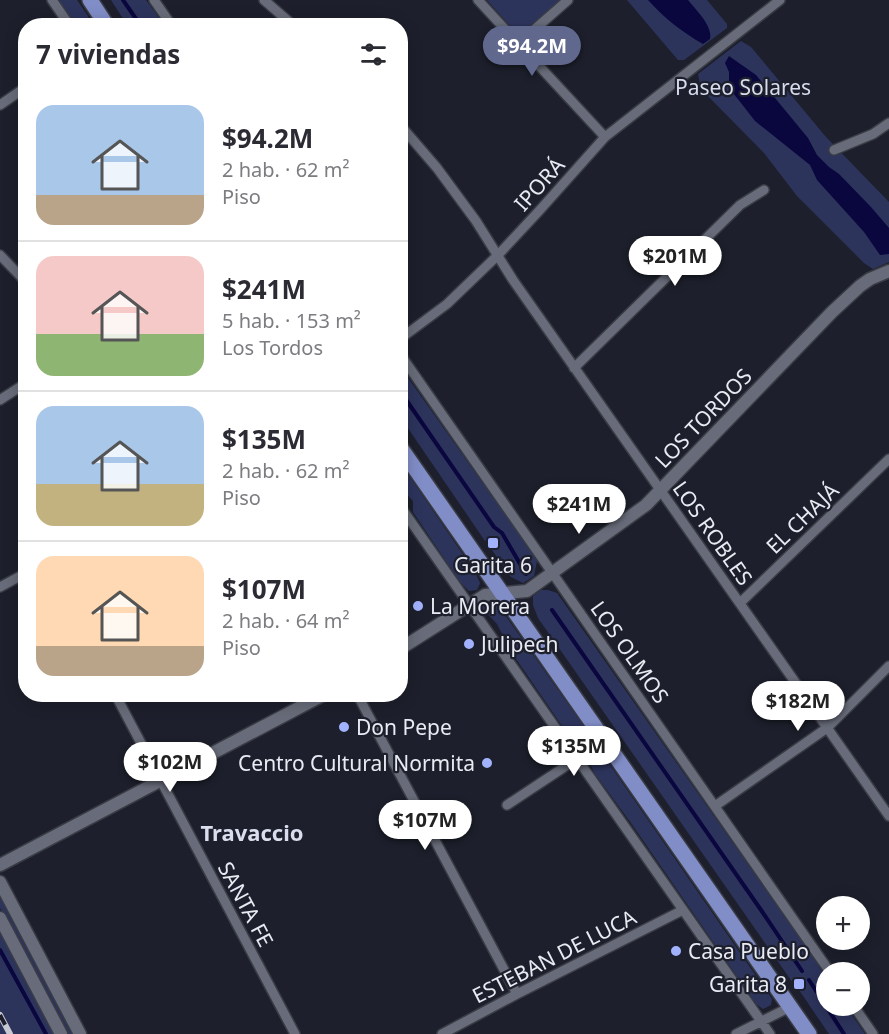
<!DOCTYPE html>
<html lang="es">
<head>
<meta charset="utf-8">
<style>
  body { margin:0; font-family:"Noto Sans",sans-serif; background:#f2f2f3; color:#2b2b33; height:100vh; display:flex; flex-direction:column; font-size:22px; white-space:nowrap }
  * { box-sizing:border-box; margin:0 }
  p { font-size:20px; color:#7c7c81 }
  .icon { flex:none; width:33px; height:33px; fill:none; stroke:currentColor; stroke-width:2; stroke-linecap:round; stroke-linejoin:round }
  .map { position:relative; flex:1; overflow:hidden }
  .drawer { position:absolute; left:18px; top:18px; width:390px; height:684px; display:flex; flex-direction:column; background:#fff; border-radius:24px; box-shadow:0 3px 15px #0003 }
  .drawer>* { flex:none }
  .tools { position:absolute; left:816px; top:896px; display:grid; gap:12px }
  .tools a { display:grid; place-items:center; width:54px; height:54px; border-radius:50%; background:#fff; box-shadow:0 3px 15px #0003; font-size:30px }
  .price { position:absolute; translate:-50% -51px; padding:0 14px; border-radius:21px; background:#fff; color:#222; font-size:20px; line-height:39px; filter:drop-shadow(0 2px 3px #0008) }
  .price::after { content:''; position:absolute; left:50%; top:36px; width:18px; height:14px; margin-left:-9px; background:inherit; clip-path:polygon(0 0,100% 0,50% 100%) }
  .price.current { background:#61688e; color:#fff }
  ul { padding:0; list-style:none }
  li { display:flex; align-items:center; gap:18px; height:150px; padding:0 18px }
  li+li { border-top:2px solid #e1e1e2 }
  li span { display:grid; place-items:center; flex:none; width:168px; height:120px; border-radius:18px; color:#555 }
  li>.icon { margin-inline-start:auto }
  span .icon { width:72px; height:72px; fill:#fffc; stroke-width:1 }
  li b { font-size:26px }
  h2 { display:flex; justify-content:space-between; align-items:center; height:72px; padding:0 18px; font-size:26px }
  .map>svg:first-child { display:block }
</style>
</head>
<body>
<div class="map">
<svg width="889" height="1034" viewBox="0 0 889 1034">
  <rect width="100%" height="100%" fill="#1d202c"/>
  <path fill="#2d345c" d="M 58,0 L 77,0 L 88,16 L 91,25 L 75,25 Z
    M 111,0 L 146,0 L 164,25 L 127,25 Z
    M 487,0 L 560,0 L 528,29 L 520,31 L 513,29 Z
    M 627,0 L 707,0 L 727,24 L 727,28 L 684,60 L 678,60 Z
    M 741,41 L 751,47 L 826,137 L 889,202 L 889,262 L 873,269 L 864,263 L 797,196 L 764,153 L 701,89 L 698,74 Z
    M 401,368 L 511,523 L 537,561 L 534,576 L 523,583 L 511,577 L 492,550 L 499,544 L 492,536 L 485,541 L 401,418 Z
    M 401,464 L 475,572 L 480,583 L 477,590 L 469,591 L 460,582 L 413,512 L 413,501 L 401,488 Z
    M 541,590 L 548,590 L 557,593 L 799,937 L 826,977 L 826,1005 L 845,1005 L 865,1034 L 829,1034 L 799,990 L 805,984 L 800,978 L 793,983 L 538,618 L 533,605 L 533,596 Z
    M 490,600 L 498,605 L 592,738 L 594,743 L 588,749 L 580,752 L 512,653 L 497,624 L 481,607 Z
    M 598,753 L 603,755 L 772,999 L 771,1005 L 763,1009 L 756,1004 L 631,823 L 595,774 L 590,764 L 591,759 Z
    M 0,892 L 75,1034 L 66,1034 L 0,908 Z
    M 0,918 L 61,1034 L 0,1034 Z"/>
  <path fill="#0a063e" d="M 648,0 L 688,0 C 696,10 713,26 710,39 L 703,44 C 682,32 664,18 648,0 Z
    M 729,56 L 756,75 L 808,138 L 817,155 L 829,167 L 839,174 L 871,207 L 889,228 L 889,254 L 880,255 L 864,232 L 817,180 L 810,165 L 755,121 L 741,103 L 729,88 L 729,72 L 725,63 Z"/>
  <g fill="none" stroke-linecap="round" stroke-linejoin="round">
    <path stroke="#0a063e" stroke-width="4" d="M 123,0 L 141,26
      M 400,391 L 494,527 L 502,533 L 526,574
      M 552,610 L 761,910 L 802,971
      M 0,950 L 46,1034
      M 809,980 L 844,1034"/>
    <g stroke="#3a3c45" stroke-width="12">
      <path id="minor" d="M 52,0 L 70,26
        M 154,0 L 172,26
        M 264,0 L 294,26
        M 478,0 L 605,137
        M 519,43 L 568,0
        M 0,105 L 26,87
        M 400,125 L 437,168 L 476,221 L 513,280 L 889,816
        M 834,150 L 873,134 L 889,123
        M 0,255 L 26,282
        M 400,339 L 447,304 L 498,255 L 539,211 L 605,137 L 780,0
        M 400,354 L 830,972
        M 574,368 L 740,205 L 764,190
        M 0,400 L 26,383
        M 400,506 L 770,1034
        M 0,587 L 26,573
        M 740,603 L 889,459
        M 115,694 L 295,1034
        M 357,694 L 517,994
        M 507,805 L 572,762 L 582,760 L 607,743
        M 715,806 L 827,728 L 889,666
        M 853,1005 L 873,1034
        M 442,1034 L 517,994 L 683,910
        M 736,1034 L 790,1007"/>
    </g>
    <g stroke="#3a3c45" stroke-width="15">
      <path id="tertiary" d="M 400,649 L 485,595 L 527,591 L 646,505 L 832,312 L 860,286 L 870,279 L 889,271
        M 0,865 L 325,694
        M 0,882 L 80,1034
        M 0,918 L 61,1034"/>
    </g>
    <g stroke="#3a3c45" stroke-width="18">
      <path id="primary" d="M 90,0 L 107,26
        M 400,447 L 809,1034"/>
    </g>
    <use href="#minor" stroke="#686c7a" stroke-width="9"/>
    <use href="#tertiary" stroke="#686c7a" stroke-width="12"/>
    <use href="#primary" stroke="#818dc7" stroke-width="15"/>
    <g stroke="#c7c9d2" stroke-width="6">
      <path id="rail" d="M 0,1015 L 10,1034"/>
    </g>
    <use href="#rail" stroke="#1d202c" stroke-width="4" stroke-dasharray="11" stroke-linecap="butt"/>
  </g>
  <g fill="#a2b2fd" stroke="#1d202c" stroke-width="2">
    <rect x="487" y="537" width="12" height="12" rx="3"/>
    <circle cx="418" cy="606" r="6"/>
    <circle cx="469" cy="644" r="6"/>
    <circle cx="344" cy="727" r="6"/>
    <circle cx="487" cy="763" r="6"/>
    <circle cx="676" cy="951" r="6"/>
    <rect x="793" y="978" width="12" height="12" rx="3"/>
  </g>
  <g text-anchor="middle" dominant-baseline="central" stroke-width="4.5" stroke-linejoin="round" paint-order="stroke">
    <g font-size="21" fill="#d7dcee" stroke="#1d202c">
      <text x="743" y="87">Paseo Solares</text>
    </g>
    <g font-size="21" fill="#e9ebf3" stroke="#1d202c">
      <text transform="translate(539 184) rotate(-48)">IPORÁ</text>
      <text transform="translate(703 418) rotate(-46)">LOS TORDOS</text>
      <text transform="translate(802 518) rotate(-44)">EL CHAJÁ</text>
      <text transform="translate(713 533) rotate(55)">LOS ROBLES</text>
      <text transform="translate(630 652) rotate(55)">LOS OLMOS</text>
      <text transform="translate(246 904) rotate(62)">SANTA FE</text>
      <text transform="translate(554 956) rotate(-27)">ESTEBAN DE LUCA</text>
    </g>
    <g font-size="21" fill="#e9ebf3" stroke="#1d202c" text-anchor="start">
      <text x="493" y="565" text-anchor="middle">Garita 6</text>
      <text x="430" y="606">La Morera</text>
      <text x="481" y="644">Julipech</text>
      <text x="356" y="727">Don Pepe</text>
      <text x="475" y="763" text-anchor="end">Centro Cultural Normita</text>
      <text x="688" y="951">Casa Pueblo</text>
      <text x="787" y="984" text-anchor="end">Garita 8</text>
    </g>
    <g font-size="22" font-weight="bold" fill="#d9ddee" stroke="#1d202c">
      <text x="252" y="832">Travaccio</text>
    </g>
  </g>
</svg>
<div class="tools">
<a>+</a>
<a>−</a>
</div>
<b class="price current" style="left:532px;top:77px">$94.2M</b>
<b class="price" style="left:675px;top:287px">$201M</b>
<b class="price" style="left:579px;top:535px">$241M</b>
<b class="price" style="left:798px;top:732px">$182M</b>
<b class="price" style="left:574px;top:777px">$135M</b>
<b class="price" style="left:170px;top:793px">$102M</b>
<b class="price" style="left:425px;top:851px">$107M</b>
<section class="drawer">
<h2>7 viviendas<svg class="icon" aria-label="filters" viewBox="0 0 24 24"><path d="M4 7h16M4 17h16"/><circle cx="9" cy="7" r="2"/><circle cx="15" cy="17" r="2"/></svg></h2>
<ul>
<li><span style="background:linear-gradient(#a9c7e8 75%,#b9a48a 0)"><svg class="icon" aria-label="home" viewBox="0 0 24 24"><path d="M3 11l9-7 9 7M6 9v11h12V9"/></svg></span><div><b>$94.2M</b><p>2 hab. · 62 m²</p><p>Piso</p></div></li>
<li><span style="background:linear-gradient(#f6c9c9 65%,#8fb573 0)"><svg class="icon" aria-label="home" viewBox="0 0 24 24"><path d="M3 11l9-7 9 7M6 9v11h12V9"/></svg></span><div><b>$241M</b><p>5 hab. · 153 m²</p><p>Los Tordos</p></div></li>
<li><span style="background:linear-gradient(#a9c7e8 65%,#c2b280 0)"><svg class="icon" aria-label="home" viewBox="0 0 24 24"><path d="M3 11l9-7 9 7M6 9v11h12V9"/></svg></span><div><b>$135M</b><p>2 hab. · 62 m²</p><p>Piso</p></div></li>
<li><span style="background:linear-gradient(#ffd9b3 75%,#b9a48a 0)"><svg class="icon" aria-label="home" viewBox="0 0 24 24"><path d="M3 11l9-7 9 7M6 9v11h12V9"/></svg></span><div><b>$107M</b><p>2 hab. · 64 m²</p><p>Piso</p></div></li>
</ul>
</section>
</div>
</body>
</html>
